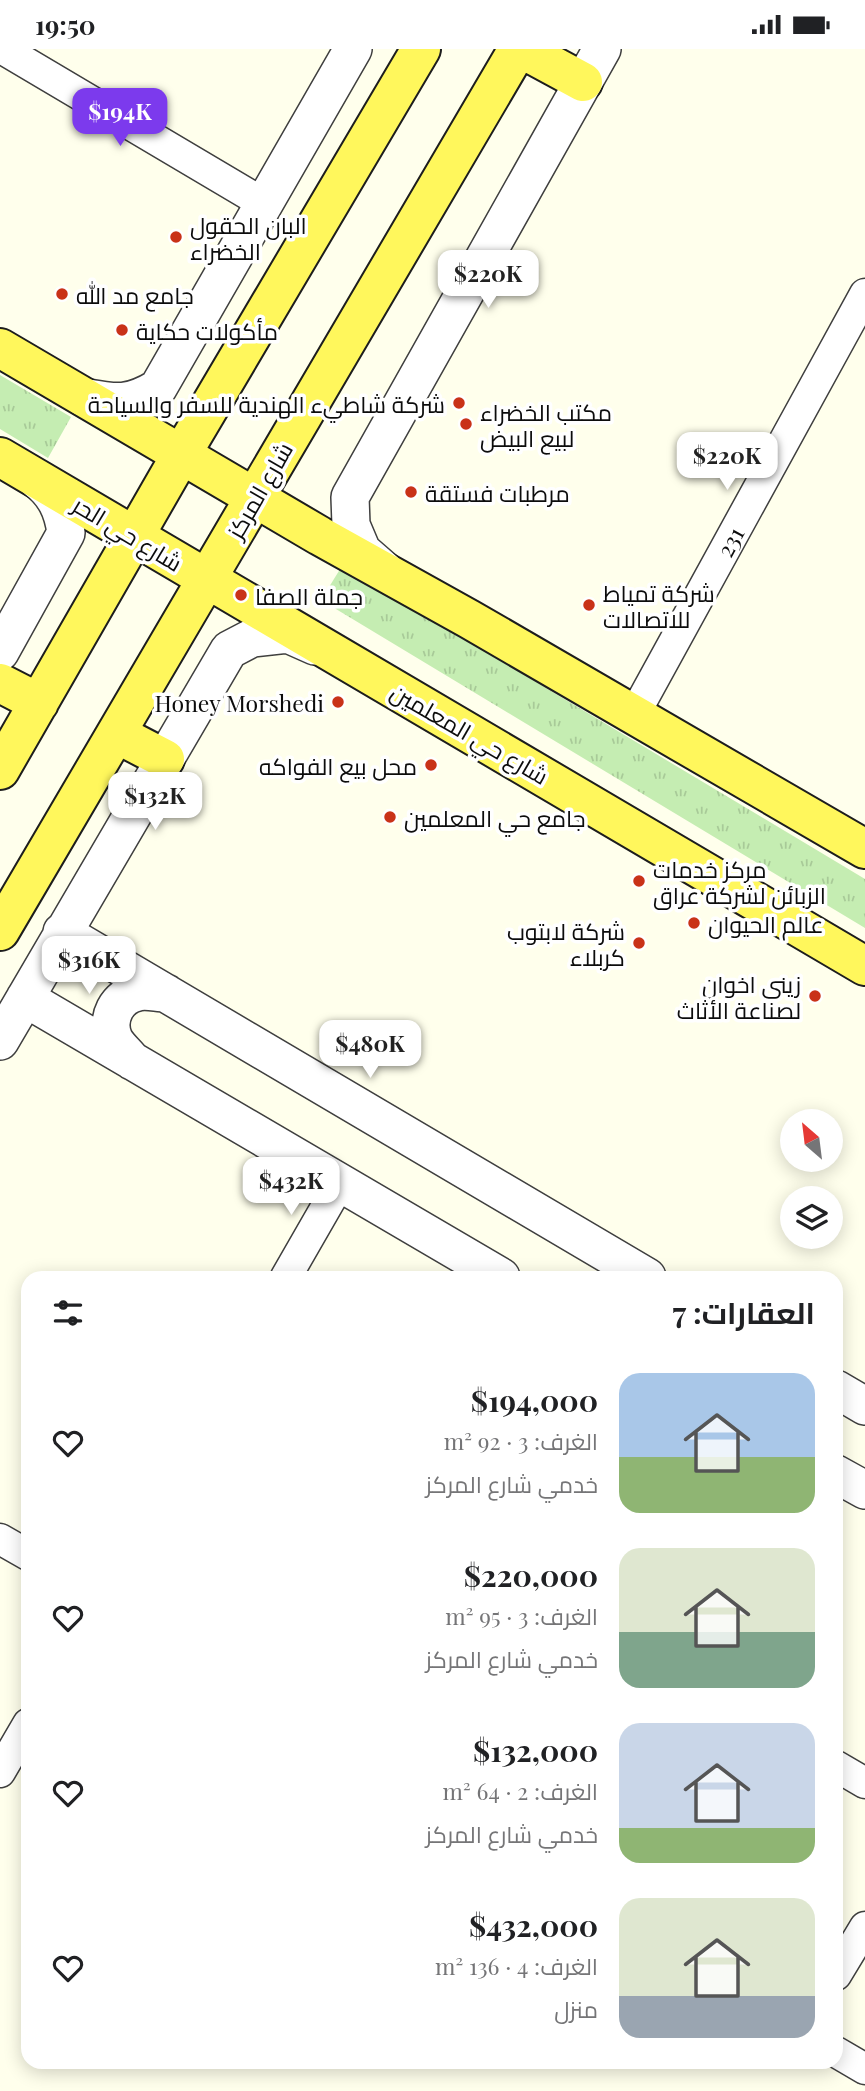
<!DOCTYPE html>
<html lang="ar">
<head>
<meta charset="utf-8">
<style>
  body { margin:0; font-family:"Playfair Display",Cairo,serif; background:#f2f2f2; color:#202124; direction:rtl; height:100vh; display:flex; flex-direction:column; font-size:26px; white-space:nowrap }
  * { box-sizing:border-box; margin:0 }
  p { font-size:23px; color:#757577 }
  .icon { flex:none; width:38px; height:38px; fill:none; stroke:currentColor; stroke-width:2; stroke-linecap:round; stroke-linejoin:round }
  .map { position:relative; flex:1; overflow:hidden; direction:ltr }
  .side { position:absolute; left:21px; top:1222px; width:822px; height:798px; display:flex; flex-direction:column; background:#fff; border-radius:21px; box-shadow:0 4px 18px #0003; direction:rtl }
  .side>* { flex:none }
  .needle { width:46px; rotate:332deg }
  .controls { position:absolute; left:780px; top:1060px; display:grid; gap:14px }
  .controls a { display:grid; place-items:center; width:63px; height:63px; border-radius:50%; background:#fff; box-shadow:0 4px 18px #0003; font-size:35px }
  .price { position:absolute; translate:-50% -60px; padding:0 16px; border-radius:14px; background:#fff; color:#222; font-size:23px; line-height:46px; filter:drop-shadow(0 2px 4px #0008) }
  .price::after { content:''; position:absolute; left:50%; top:42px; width:21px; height:16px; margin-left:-10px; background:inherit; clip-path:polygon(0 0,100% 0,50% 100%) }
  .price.current { background:#7c3aed; color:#fff }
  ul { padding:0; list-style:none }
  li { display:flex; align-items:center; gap:21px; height:175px; padding:0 28px }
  li span { display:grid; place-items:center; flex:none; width:196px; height:140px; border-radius:21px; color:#555 }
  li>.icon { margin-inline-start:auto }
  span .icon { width:84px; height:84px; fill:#fffc; stroke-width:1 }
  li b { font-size:30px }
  h2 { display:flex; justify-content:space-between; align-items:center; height:84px; padding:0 28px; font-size:30px }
  .status { display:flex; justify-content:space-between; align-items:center; height:49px; padding:0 35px; background:#fff; direction:ltr }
  .status svg { height:19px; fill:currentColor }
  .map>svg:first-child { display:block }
</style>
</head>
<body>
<div class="status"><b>19:50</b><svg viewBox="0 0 49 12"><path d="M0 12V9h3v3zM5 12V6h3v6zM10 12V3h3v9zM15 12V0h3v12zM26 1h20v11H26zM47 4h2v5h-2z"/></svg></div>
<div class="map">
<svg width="865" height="2042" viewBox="0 0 865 2042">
  <defs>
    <pattern id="grass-tufts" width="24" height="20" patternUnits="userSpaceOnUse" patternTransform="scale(1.75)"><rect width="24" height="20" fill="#c5edb2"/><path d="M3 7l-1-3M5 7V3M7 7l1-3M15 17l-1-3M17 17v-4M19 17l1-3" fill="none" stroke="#a8ca98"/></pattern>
  </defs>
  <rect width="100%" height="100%" fill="#ffffec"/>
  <path fill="url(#grass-tufts)" d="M 0,326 L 71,368 L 48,409 L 0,380 Z
    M 342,517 L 865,830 L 865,879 L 321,551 Z"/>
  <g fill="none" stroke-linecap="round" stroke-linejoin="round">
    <g stroke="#3f3f3f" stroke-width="33">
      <g id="minor">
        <path d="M 3,0 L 263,154"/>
        <path id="s1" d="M 634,666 L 865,245"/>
        <path d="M 286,1228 L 340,1134"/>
        <path d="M 0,1490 L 28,1506"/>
        <path d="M 836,1717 L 865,1734"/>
        <path d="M 0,1723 L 28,1675"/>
        <path d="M 836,1926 L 865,1878"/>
        <path d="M 836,2003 L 865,2020"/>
      </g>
    </g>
    <g stroke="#3f3f3f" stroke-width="40">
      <path id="tertiary" d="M 83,348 C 116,354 128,357 158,339 L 353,0
        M 385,522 L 362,502 L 351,476 L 350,448 L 602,0
        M 0,603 L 66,484 C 63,461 55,444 36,430
        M 62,883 L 647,1228
        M 25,949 L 501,1228
        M 0,992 L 229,601 L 252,589 L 288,585 L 315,597
        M 132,1012 C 127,1005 118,998 114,990 C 105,970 117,947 138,943 C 147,941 157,944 166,944
        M 836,1340 L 865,1357
        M 836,1425 L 865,1441"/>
    </g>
    <g stroke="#1d1d1d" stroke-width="42">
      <path id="primary" d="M 522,0 L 583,33
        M 0,299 L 320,487 L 469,570 L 865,800
        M 0,408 L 865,917
        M 0,634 L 39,654
        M 117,685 L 165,710
        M 0,721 L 181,406 L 421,0
        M 0,882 C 174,589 345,294 518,0"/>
    </g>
    <use href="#minor" stroke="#fff" stroke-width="30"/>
    <use href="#tertiary" stroke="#fff" stroke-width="37"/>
    <use href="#primary" stroke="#fff75c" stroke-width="38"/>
  </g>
  <g fill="#c93218" stroke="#fff" stroke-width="2.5">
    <circle cx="176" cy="188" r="7"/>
    <circle cx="62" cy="245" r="7"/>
    <circle cx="122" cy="281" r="7"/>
    <circle cx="459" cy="354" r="7"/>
    <circle cx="466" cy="375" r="7"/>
    <circle cx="411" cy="443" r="7"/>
    <circle cx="241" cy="546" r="7"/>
    <circle cx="589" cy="556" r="7"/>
    <circle cx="338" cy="653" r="7"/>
    <circle cx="431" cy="716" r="7"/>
    <circle cx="390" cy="768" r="7"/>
    <circle cx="639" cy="832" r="7"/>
    <circle cx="694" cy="874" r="7"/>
    <circle cx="639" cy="894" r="7"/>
    <circle cx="815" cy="947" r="7"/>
  </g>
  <g text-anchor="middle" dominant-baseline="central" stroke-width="7" stroke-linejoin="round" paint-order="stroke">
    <g font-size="23" fill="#0c0c0c" stroke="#fff" text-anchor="start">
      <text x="190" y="175">البان الحقول<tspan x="190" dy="26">الخضراء</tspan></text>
      <text x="76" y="245">جامع مد الله</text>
      <text x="136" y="281">مأكولات حكاية</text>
      <text x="445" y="354" text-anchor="end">شركة شاطيء الهندية للسفر والسياحة</text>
      <text x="480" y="362">مكتب الخضراء<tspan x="480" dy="26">لبيع البيض</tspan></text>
      <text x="425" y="443">مرطبات فستقة</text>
      <text x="603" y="543">شركة تمياط<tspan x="603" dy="26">للاتصالات</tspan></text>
      <text x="255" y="546">جملة الصفا</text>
      <text x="324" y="653" text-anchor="end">Honey Morshedi</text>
      <text x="417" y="716" text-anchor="end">محل بيع الفواكه</text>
      <text x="404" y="768">جامع حي المعلمين</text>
      <text x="653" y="819">مركز خدمات<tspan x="653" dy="26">الزبائن لشركة عراق</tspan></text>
      <text x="708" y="874">عالم الحيوان</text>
      <text x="625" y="881" text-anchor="end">شركة لابتوب<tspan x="625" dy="26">كربلاء</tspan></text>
      <text x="801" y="934" text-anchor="end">زيني اخوان<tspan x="801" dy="26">لصناعة الأثاث</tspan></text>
    </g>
    <g font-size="23" fill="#0c0c0c" stroke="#fff">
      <text transform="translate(259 441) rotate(-60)">شارع المركز</text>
      <text transform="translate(128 484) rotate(31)">شارع حي الحر</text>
      <text stroke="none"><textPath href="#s1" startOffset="198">231</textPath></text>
      <text transform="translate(470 684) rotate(30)">شارع حي المعلمين</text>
    </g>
  </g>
</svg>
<div class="controls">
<a><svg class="needle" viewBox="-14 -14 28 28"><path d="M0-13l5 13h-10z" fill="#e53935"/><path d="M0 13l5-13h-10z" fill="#757577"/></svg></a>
<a><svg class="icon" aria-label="layers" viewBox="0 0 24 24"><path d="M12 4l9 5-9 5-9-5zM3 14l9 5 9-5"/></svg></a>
</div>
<b class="price current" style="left:120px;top:99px">$194K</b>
<b class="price" style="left:488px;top:261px">$220K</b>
<b class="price" style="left:727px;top:443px">$220K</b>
<b class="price" style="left:155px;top:783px">$132K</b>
<b class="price" style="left:89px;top:947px">$316K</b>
<b class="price" style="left:370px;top:1031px">$480K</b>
<b class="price" style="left:291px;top:1168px">$432K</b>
<section class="side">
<h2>العقارات: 7<svg class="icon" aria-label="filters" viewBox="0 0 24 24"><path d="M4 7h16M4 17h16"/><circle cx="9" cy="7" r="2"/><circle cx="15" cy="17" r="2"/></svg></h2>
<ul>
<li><span style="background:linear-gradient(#a9c7e8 60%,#8fb573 0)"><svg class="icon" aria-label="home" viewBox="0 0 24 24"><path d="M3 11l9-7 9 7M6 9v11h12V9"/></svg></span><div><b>$194,000</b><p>الغرف: 3 · 92 m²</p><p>خدمي شارع المركز</p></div><svg class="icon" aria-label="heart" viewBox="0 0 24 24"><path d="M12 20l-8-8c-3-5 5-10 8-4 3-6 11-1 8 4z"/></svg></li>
<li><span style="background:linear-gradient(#dfe7d0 60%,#7fa58c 0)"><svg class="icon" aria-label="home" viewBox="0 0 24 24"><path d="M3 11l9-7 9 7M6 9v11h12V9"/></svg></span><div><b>$220,000</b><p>الغرف: 3 · 95 m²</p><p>خدمي شارع المركز</p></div><svg class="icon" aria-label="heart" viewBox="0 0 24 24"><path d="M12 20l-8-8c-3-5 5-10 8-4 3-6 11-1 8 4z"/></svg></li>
<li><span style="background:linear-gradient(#c9d6e8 75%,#8fb573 0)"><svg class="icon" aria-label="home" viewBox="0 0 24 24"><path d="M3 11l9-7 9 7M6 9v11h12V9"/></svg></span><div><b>$132,000</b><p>الغرف: 2 · 64 m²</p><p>خدمي شارع المركز</p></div><svg class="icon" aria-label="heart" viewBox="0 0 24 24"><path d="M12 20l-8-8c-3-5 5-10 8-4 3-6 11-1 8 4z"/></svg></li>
<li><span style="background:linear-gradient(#dfe7d0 70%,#9aa5b1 0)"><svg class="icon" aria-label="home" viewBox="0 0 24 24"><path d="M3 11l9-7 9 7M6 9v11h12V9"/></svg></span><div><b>$432,000</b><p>الغرف: 4 · 136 m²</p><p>منزل</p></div><svg class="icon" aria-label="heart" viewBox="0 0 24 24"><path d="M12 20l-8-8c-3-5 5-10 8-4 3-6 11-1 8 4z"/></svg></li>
</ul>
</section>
</div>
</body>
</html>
